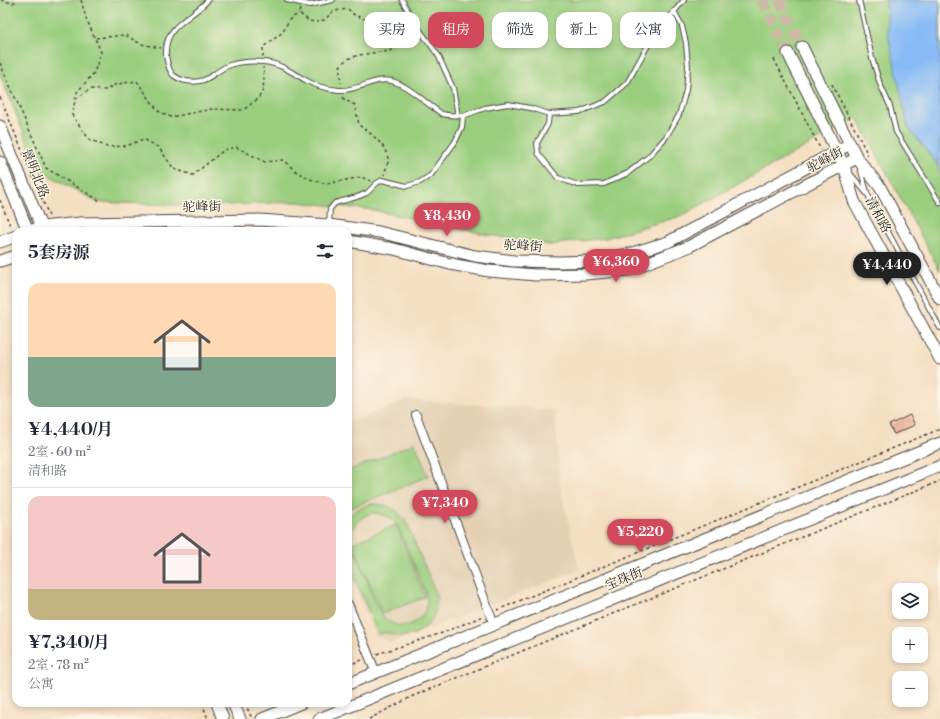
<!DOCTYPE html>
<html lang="zh">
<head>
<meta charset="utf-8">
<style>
  body { margin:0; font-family:"Libre Bodoni","Noto Serif SC",serif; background:#f2f2f3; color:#1f2937; height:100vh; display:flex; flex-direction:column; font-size:15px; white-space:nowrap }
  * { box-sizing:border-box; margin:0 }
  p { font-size:13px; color:#747a83 }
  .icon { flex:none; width:22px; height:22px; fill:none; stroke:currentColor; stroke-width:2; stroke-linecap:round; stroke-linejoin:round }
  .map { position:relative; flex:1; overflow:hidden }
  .details { position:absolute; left:12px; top:227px; width:340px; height:480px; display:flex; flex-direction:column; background:#fff; border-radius:12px; box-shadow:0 2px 6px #0003 }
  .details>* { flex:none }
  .banner { position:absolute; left:364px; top:12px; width:380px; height:36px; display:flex; gap:8px }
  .tools { position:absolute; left:892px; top:583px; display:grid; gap:8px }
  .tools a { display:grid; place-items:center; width:36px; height:36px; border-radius:8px; background:#fff; box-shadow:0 2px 6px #0003; font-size:20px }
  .price { position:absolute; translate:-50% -34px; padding:0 9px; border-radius:14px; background:#d1495b; color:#fff; font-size:13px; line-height:26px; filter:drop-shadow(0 1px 2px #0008) }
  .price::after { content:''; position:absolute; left:50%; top:24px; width:12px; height:9px; margin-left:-6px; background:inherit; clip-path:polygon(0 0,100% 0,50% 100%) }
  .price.on { background:#222; color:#fff }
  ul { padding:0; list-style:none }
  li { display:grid; align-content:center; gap:8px; height:212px; padding:0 16px }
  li+li { border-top:1px solid #e0e1e3 }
  li span { display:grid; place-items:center; height:124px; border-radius:12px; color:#555 }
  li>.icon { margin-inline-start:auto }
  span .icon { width:72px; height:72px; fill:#fffc; stroke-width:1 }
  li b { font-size:17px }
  h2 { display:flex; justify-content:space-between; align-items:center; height:48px; padding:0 16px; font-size:17px }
  .pill { padding:0 14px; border-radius:12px; background:#fff; box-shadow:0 2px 6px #0003; font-size:14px; line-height:36px }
  .pill.on { background:#d1495b; color:#fff }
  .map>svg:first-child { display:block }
</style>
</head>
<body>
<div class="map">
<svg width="940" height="719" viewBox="0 0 940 719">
  <rect width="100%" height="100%" fill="#fcf5e5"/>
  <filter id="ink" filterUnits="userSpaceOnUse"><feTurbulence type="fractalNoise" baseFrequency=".025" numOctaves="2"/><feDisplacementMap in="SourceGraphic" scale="8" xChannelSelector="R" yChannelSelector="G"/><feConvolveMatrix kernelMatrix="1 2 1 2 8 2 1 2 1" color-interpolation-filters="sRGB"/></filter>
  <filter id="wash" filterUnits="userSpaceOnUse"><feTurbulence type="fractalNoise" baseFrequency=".012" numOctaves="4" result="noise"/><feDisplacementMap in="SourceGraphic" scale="16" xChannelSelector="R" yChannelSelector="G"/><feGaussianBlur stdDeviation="0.9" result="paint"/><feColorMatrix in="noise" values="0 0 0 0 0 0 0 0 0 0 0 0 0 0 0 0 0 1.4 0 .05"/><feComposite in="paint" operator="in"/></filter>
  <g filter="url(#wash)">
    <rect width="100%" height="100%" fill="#f5dfc3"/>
    <path fill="#e4d0b4" d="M 406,400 L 555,410 L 560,486 L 579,570 L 392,643 L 375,636 L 348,571 L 348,423 Z"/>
    <path fill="#9acd7e" stroke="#627c54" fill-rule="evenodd" d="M 0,0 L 940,0 L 940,271 L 857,118 L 681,216 L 606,238 L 549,245 L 484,234 L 373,210 L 297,202 L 201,206 L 97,202 L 38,169 L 0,74 Z
      M 415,443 L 428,476 L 348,509 L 348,471 Z
      M 370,504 C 386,503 399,509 407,524 L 435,591 C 441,612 428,634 405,636 C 394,637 389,630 378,634 L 348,562 L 348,518 L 356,510 ZM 372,513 L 381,514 L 389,517 L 398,526 L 426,594 C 428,603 426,613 419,619 C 408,629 391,627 383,616 C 378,610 375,601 372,594 C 366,577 359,561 352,545 C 349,529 357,517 372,513 Z
      M 396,525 L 425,597 L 382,614 L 353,543 Z"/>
    <path fill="#88bbf5" stroke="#5a7390" d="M 886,0 L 940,0 L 940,170 L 937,164 L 908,127 L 888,34 Z"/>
    <g id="blocks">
      <path fill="#eab19f" d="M 910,415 L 915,425 L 894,434 L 889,425 Z"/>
    </g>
  </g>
  <g filter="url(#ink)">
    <use href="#blocks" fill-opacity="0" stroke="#494642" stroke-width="1"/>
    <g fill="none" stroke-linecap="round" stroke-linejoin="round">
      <path stroke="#cdbba5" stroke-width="11" stroke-dasharray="11 5.5" stroke-linecap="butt" d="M 762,0 L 788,53
        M 779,0 L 802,47"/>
      <g stroke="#494642" stroke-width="6">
        <path id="lane" d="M 208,0 C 192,19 164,24 166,55 C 167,61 168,70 173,75 C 177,78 181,80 186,81 C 209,85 213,71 230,65 C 240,62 252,61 263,62 C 280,63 293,73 307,81 C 316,86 328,89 339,90 C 358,92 376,75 395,82 C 410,87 422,100 435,109 C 437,110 440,113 442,114 C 449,116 457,115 463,116
          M 287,0 L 310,5 L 333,0
          M 402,0 L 414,22 L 438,55 L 453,88 L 458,116
          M 859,0 L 872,58 L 880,84 L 890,106 L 896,132 L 940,203
          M 549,114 L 548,124 L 537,143 L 538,153 L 558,178 L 578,185 L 604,184 L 628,173 L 649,156 L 666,137 L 679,115 L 686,90 L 688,67 L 686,43 L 682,26 L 674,11
          M 860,168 L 867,192
          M 849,172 L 868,195 L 940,328
          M 329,224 L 330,209 L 335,203 L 357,197 L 367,193 L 377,183 L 382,180 L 407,186 L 420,182 L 431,175 L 455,142 L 462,127 L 463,116 L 485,108 L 508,104 L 530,108 L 549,114 L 579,112 L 605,102 L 627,83 L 652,38 L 684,0"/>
      </g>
      <g stroke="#494642" stroke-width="10">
        <path id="street" d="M 416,415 L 494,625
          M 348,604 L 376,673"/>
      </g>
      <g stroke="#494642" stroke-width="13">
        <path id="secondary" d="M 802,47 L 857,158 L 880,187 L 940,299
          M 788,53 L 844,166 L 854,201 L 940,359
          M 0,126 L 43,231
          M 0,162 L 28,231
          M 28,231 L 42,227 L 80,223 L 260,220 L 329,225 L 379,232 L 475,256 L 514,261 L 560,262 L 591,261 L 629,254 L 668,242 L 850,144
          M 348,241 L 394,249 L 450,264 L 489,271 L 536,275 L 586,274 L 628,270 L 688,247 L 857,158
          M 0,242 L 16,236
          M 0,261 L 16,256
          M 348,684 L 940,443
          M 217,703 L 223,719
          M 233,703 L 240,719
          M 262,719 L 301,703
          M 319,719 L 940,466"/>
      </g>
      <path stroke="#494642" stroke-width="1.5" stroke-dasharray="3 3" stroke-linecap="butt" d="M 1,0 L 13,3 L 17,0
        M 81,0 L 86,18 L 101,52 L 94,73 L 77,92 L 72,115 L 89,139 L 107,147 L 126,146 L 144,139 L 159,148 L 174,169 L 193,175 L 224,150 L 236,147 L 265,162 L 283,160 L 297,172 L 310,179 L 326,184 L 361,177 L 371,181
        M 300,9 L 299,13 L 309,21 L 317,22 L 324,20 L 334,11 L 348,9 C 350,11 352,14 355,15 C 370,24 413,22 390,51 C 377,53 346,53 340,67 C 339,71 341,79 341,83
        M 96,38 L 125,35 L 141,44 L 161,48
        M 263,57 L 263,47 L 283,32 L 289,20 L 299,13
        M 774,59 L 821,150
        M 0,63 L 46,168 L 100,201
        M 832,84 L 868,155
        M 0,97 L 49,216
        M 343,97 L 345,100 L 355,105 L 359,125 C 370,133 389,146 388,162 C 387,166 385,171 384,175
        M 76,99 L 90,89 L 105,90 L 117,84 L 137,81 L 158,111 L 171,117 L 212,109 L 243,110 L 258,99 L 263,90 L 264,79 L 263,67
        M 0,200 L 11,228
        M 497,610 L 940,429
        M 377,654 L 442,633 L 483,616
        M 348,665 L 362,660
        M 202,703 L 208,719
        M 245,703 L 252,719
        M 245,705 L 251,703
        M 369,719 L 413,696 L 634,605 L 940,481"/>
      <use href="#lane" stroke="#fff" stroke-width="4"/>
      <use href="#street" stroke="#fff" stroke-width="8"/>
      <use href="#secondary" stroke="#fff" stroke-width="11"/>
    </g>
  </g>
  <g text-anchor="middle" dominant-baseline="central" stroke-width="3" stroke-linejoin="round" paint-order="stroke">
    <g font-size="13" fill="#2b2b2b" stroke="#fcf5e5">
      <text transform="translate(825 160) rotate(-28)">驼峰街</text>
      <text transform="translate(35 173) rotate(68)">景明北路</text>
      <text transform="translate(202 207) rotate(-1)">驼峰街</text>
      <text transform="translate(878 215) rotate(62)">清和路</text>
      <text transform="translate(523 246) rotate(4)">驼峰街</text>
      <text transform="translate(624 579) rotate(-22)">宝珠街</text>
    </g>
  </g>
</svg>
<div class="tools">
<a><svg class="icon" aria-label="layers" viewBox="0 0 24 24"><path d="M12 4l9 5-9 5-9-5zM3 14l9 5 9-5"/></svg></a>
<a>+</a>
<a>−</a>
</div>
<b class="price" style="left:447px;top:237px">¥8,430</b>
<b class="price" style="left:616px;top:283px">¥6,360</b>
<b class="price on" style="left:887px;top:286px">¥4,440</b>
<b class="price" style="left:445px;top:524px">¥7,340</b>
<b class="price" style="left:640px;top:553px">¥5,220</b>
<div class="banner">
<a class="pill">买房</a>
<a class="pill on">租房</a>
<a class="pill">筛选</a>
<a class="pill">新上</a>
<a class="pill">公寓</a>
</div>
<section class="details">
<h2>5套房源<svg class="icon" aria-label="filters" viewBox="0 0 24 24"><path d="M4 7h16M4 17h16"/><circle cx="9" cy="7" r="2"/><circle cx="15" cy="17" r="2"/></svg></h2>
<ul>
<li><span style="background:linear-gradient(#ffd9b3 60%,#7fa58c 0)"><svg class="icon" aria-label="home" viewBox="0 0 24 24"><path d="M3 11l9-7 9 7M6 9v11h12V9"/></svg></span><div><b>¥4,440/月</b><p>2室 · 60 m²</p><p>清和路</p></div></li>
<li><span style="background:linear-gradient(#f6c9c9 75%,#c2b280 0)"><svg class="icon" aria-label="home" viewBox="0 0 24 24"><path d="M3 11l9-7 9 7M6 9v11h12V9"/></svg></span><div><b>¥7,340/月</b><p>2室 · 78 m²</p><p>公寓</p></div></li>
</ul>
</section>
</div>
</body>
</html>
